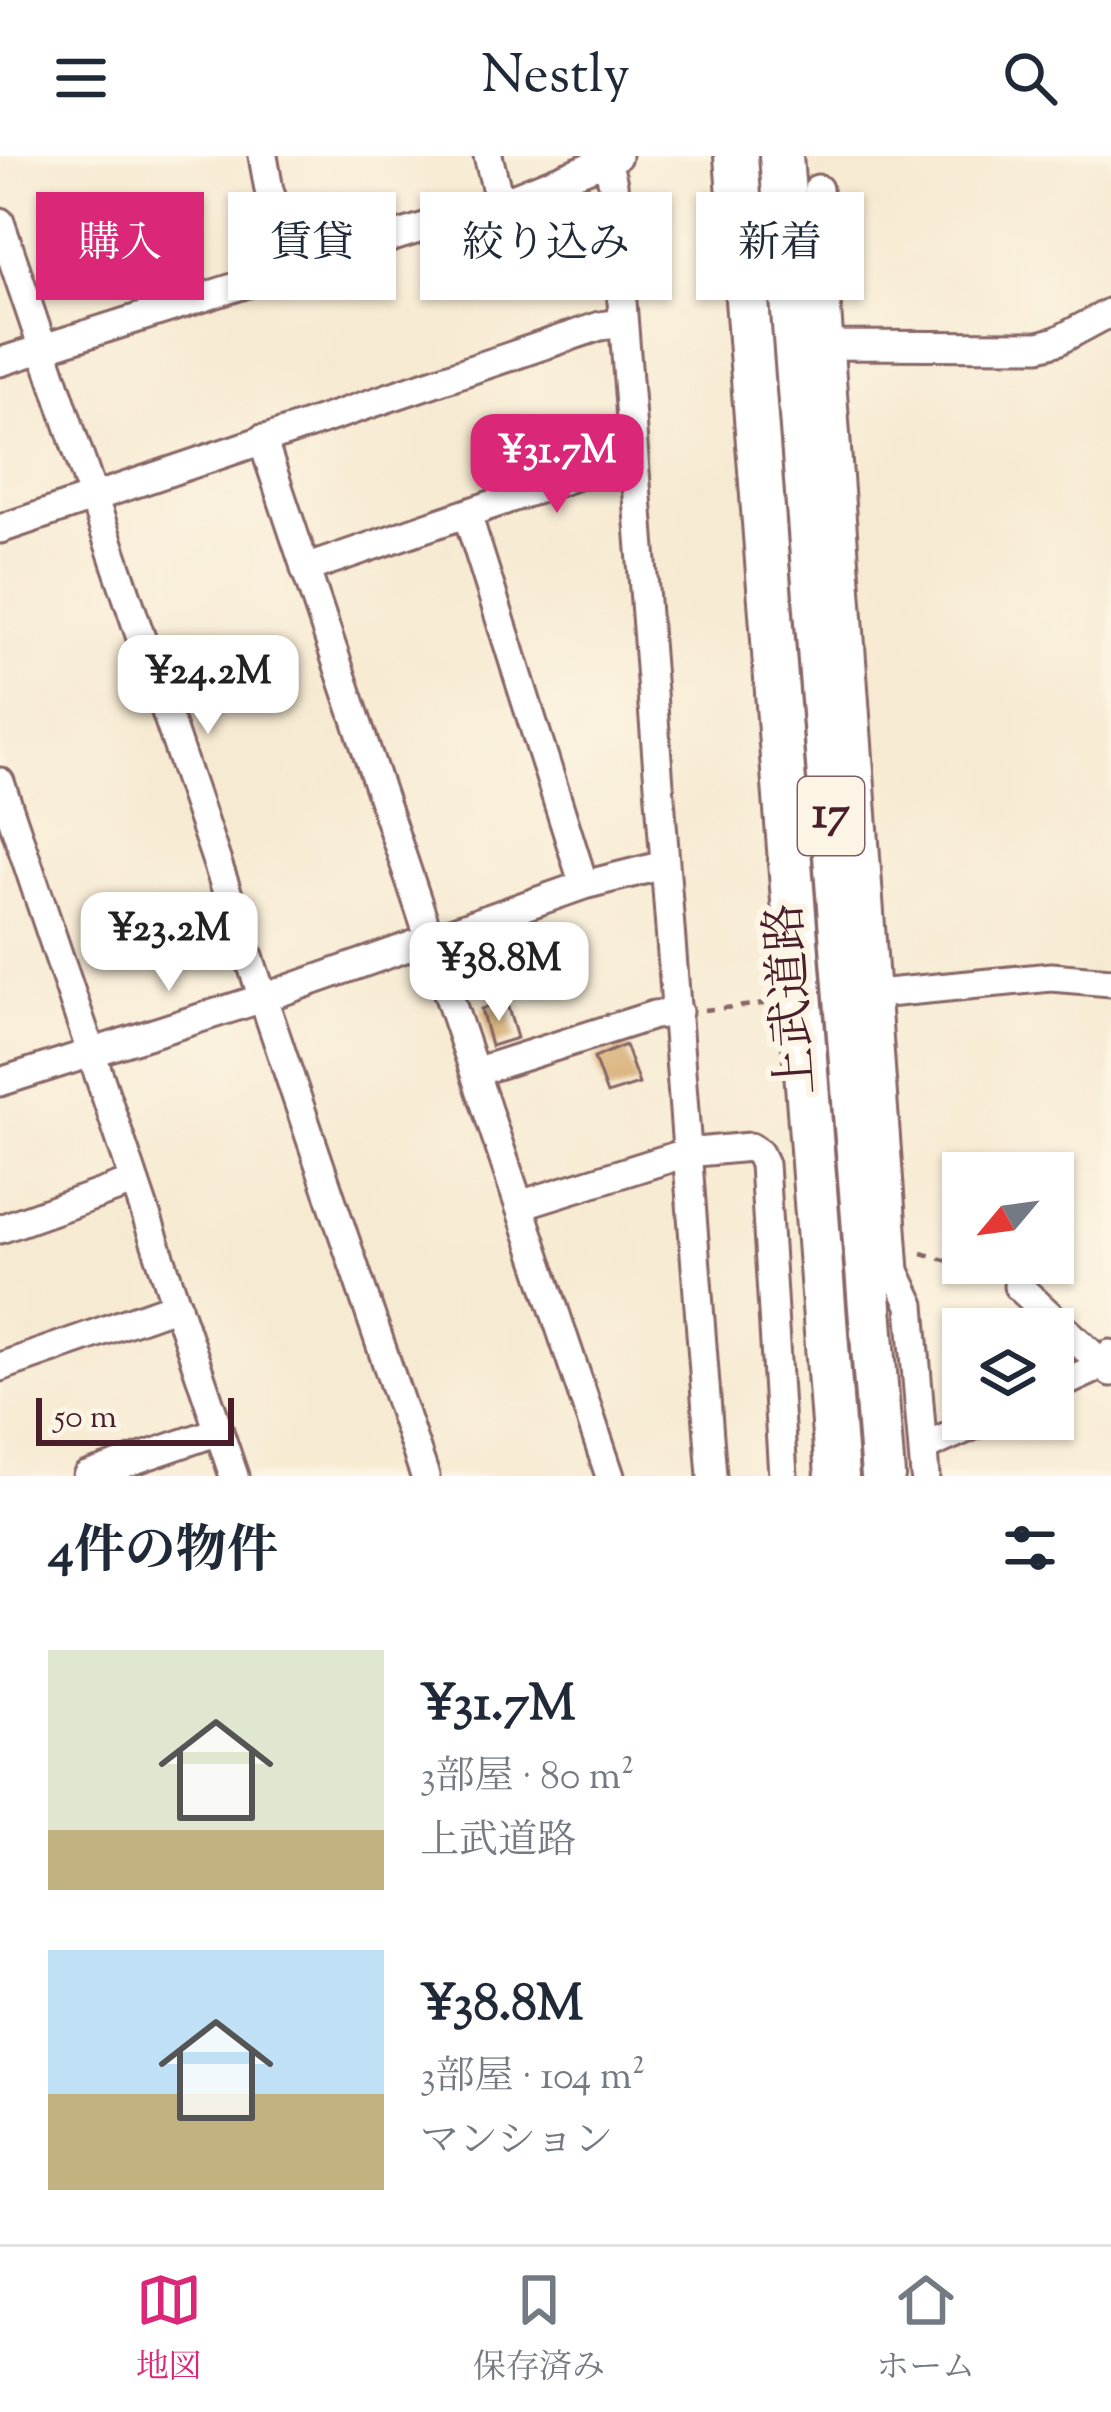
<!DOCTYPE html>
<html lang="ja">
<head>
<meta charset="utf-8">
<style>
  body { margin:0; font-family:"Sorts Mill Goudy","Noto Serif JP",serif; background:#f2f2f3; color:#1f2937; height:100vh; display:flex; flex-direction:column; font-size:45px; white-space:nowrap }
  * { box-sizing:border-box; margin:0 }
  p { font-size:39px; color:#747a83 }
  .icon { flex:none; width:66px; height:66px; fill:none; stroke:currentColor; stroke-width:2; stroke-linecap:round; stroke-linejoin:round }
  .map { position:relative; height:1320px; overflow:hidden }
  .details { display:flex; flex-direction:column; background:#fff; flex:1 }
  .details>* { flex:none }
  .guide { position:absolute; left:36px; top:36px; width:1041px; height:108px; display:flex; gap:24px }
  .needle { width:78px; rotate:241deg }
  .controls { position:absolute; left:942px; top:996px; display:grid; gap:24px }
  .controls a { display:grid; place-items:center; width:132px; height:132px; border-radius:0px; background:#fff; box-shadow:0 3px 9px #0004; font-size:60px }
  .scale { position:absolute; left:36px; bottom:30px; width:198px; box-sizing:border-box; padding-left:12px; border:6px solid #4a1f2b; border-top:0; font-size:33px; line-height:42px; white-space:nowrap; color:#4a1f2b; -webkit-text-stroke:9px #fcf5e5; paint-order:stroke }
  .price { position:absolute; translate:-50% -102px; padding:0 27px; border-radius:24px; background:#fff; color:#222; font-size:39px; line-height:78px; filter:drop-shadow(0 3px 6px #0008) }
  .price::after { content:''; position:absolute; left:50%; top:72px; width:36px; height:27px; margin-left:-18px; background:inherit; clip-path:polygon(0 0,100% 0,50% 100%) }
  .price.active { background:#db2777; color:#fff }
  ul { padding:0; list-style:none }
  li { display:flex; align-items:center; gap:36px; height:300px; padding:0 48px }
  li span { display:grid; place-items:center; flex:none; width:336px; height:240px; border-radius:0px; color:#555 }
  li>.icon { margin-inline-start:auto }
  span .icon { width:144px; height:144px; fill:#fffc; stroke-width:1 }
  li b { font-size:51px }
  h2 { display:flex; justify-content:space-between; align-items:center; height:144px; padding:0 48px; font-size:51px }
  .chip { padding:0 42px; border-radius:0px; background:#fff; box-shadow:0 3px 9px #0004; font-size:42px; line-height:108px }
  .chip.active { background:#db2777; color:#fff }
  header { display:flex; justify-content:space-between; align-items:center; height:156px; padding:0 48px; background:#fff; font-size:54px; font-weight:600 }
  .tabs { display:flex; justify-content:space-around; align-items:center; height:168px; border-top:3px solid #e0e1e3; background:#fff; font-size:33px; color:#747a83 }
  .tabs a { display:grid; justify-items:center; gap:6px }
  .tabs .active { color:#db2777 }
  .map>svg:first-child { display:block }
</style>
</head>
<body>
<header><svg class="icon" aria-label="menu" viewBox="0 0 24 24"><path d="M4 6h16M4 12h16M4 18h16"/></svg>Nestly<svg class="icon" aria-label="search" viewBox="0 0 24 24"><circle cx="10" cy="10" r="6"/><path d="M15 15l6 6"/></svg></header>
<div class="map">
<svg width="1111" height="1320" viewBox="0 0 1111 1320">
  <rect width="100%" height="100%" fill="#fcf5e5"/>
  <filter id="ink" filterUnits="userSpaceOnUse"><feTurbulence type="fractalNoise" baseFrequency=".00833" numOctaves="2"/><feDisplacementMap in="SourceGraphic" scale="24" xChannelSelector="R" yChannelSelector="G"/><feConvolveMatrix kernelMatrix="1 2 1 2 8 2 1 2 1" color-interpolation-filters="sRGB"/></filter>
  <filter id="wash" filterUnits="userSpaceOnUse"><feTurbulence type="fractalNoise" baseFrequency=".004" numOctaves="4" result="noise"/><feDisplacementMap in="SourceGraphic" scale="48" xChannelSelector="R" yChannelSelector="G"/><feGaussianBlur stdDeviation="2.7" result="paint"/><feColorMatrix in="noise" values="0 0 0 0 0 0 0 0 0 0 0 0 0 0 0 0 0 1.4 0 .05"/><feComposite in="paint" operator="in"/></filter>
  <g filter="url(#wash)">
    <rect width="100%" height="100%" fill="#f7ead2"/>
    <g id="blocks">
      <path fill="#d3a669" d="M 506,845 L 517,882 L 491,890 L 481,853 Z
        M 625,889 L 639,928 L 607,938 L 594,902 Z"/>
    </g>
  </g>
  <g filter="url(#ink)">
    <use href="#blocks" fill-opacity="0" stroke="#876665" stroke-width="3"/>
    <g fill="none" stroke-linecap="round" stroke-linejoin="round">
      <g stroke="#876665" stroke-width="33">
        <path id="minor" d="M 263,0 L 269,34 L 296,113
          M 488,0 L 500,47
          M 607,4 L 613,28 L 712,1320
          M 818,33 L 895,1115 L 911,1149 L 925,1320
          M 0,66 L 425,1320
          M 829,189 L 1039,190 L 1057,185 L 1111,156
          M 0,206 L 500,47 L 617,0
          M 262,283 L 610,1320
          M 467,358 L 584,729
          M 0,373 L 600,170 L 623,167
          M 305,413 L 610,308 L 633,304
          M 0,626 L 234,1320
          M 876,838 L 1051,821 L 1111,826
          M 475,916 L 654,859 L 678,856
          M 0,926 L 266,841 L 584,729 L 664,709
          M 520,1049 L 686,997 L 750,991 L 759,997 L 764,1008 L 783,1320
          M 0,1073 L 133,1026
          M 1018,1130 L 1111,1216
          M 0,1211 L 177,1149
          M 1053,1232 L 1103,1209 L 1110,1198
          M 923,1292 L 988,1263
          M 87,1320 L 219,1275"/>
      </g>
      <g stroke="#876665" stroke-width="48">
        <path id="highway" d="M 736,0 L 837,1320
          M 781,0 L 883,1320"/>
      </g>
      <path stroke="#876665" stroke-width="4.5" stroke-dasharray="9 9" stroke-linecap="butt" d="M 704,854 L 764,848
        M 922,1097 L 997,1120"/>
      <use href="#minor" stroke="#fff" stroke-width="27"/>
      <use href="#highway" stroke="#fff" stroke-width="42"/>
    </g>
  </g>
  <g text-anchor="middle" dominant-baseline="central" stroke-width="12" stroke-linejoin="round" paint-order="stroke">
    <rect fill="#fcf5e5" stroke="#7f5f63" stroke-width="3" x="798" y="621" width="66" height="78" rx="9"/>
    <g font-size="45" font-weight="bold" fill="#4a1f2b">
      <text x="831" y="660">17</text>
    </g>
    <g font-size="48" fill="#4a1f2b" stroke="#fcf5e5">
      <text transform="translate(794 843) rotate(-94)">上武道路</text>
    </g>
  </g>
</svg>
<div class="controls">
<a><svg class="needle" viewBox="-14 -14 28 28"><path d="M0-13l5 13h-10z" fill="#e53935"/><path d="M0 13l5-13h-10z" fill="#747a83"/></svg></a>
<a><svg class="icon" aria-label="layers" viewBox="0 0 24 24"><path d="M12 4l9 5-9 5-9-5zM3 14l9 5 9-5"/></svg></a>
</div>
<div class="scale">50 m</div>
<b class="price active" style="left:557px;top:360px">¥31.7M</b>
<b class="price" style="left:208px;top:581px">¥24.2M</b>
<b class="price" style="left:169px;top:838px">¥23.2M</b>
<b class="price" style="left:499px;top:868px">¥38.8M</b>
<div class="guide">
<a class="chip active">購入</a>
<a class="chip">賃貸</a>
<a class="chip">絞り込み</a>
<a class="chip">新着</a>
</div>
</div>
<section class="details">
<h2>4件の物件<svg class="icon" aria-label="filters" viewBox="0 0 24 24"><path d="M4 7h16M4 17h16"/><circle cx="9" cy="7" r="2"/><circle cx="15" cy="17" r="2"/></svg></h2>
<ul>
<li><span style="background:linear-gradient(#dfe7d0 75%,#c2b280 0)"><svg class="icon" aria-label="home" viewBox="0 0 24 24"><path d="M3 11l9-7 9 7M6 9v11h12V9"/></svg></span><div><b>¥31.7M</b><p>3部屋 · 80 m²</p><p>上武道路</p></div></li>
<li><span style="background:linear-gradient(#bfe0f5 60%,#c2b280 0)"><svg class="icon" aria-label="home" viewBox="0 0 24 24"><path d="M3 11l9-7 9 7M6 9v11h12V9"/></svg></span><div><b>¥38.8M</b><p>3部屋 · 104 m²</p><p>マンション</p></div></li>
</ul>
</section>
<nav class="tabs">
<a class="active"><svg class="icon" aria-label="map" viewBox="0 0 24 24"><path d="M3 6l6-2 6 2 6-2v14l-6 2-6-2-6 2zM9 4v14M15 6v14"/></svg>地図</a>
<a><svg class="icon" aria-label="saved" viewBox="0 0 24 24"><path d="M7 4h10v16l-5-4-5 4z"/></svg>保存済み</a>
<a><svg class="icon" aria-label="home" viewBox="0 0 24 24"><path d="M3 11l9-7 9 7M6 9v11h12V9"/></svg>ホーム</a>
</nav>
</body>
</html>
